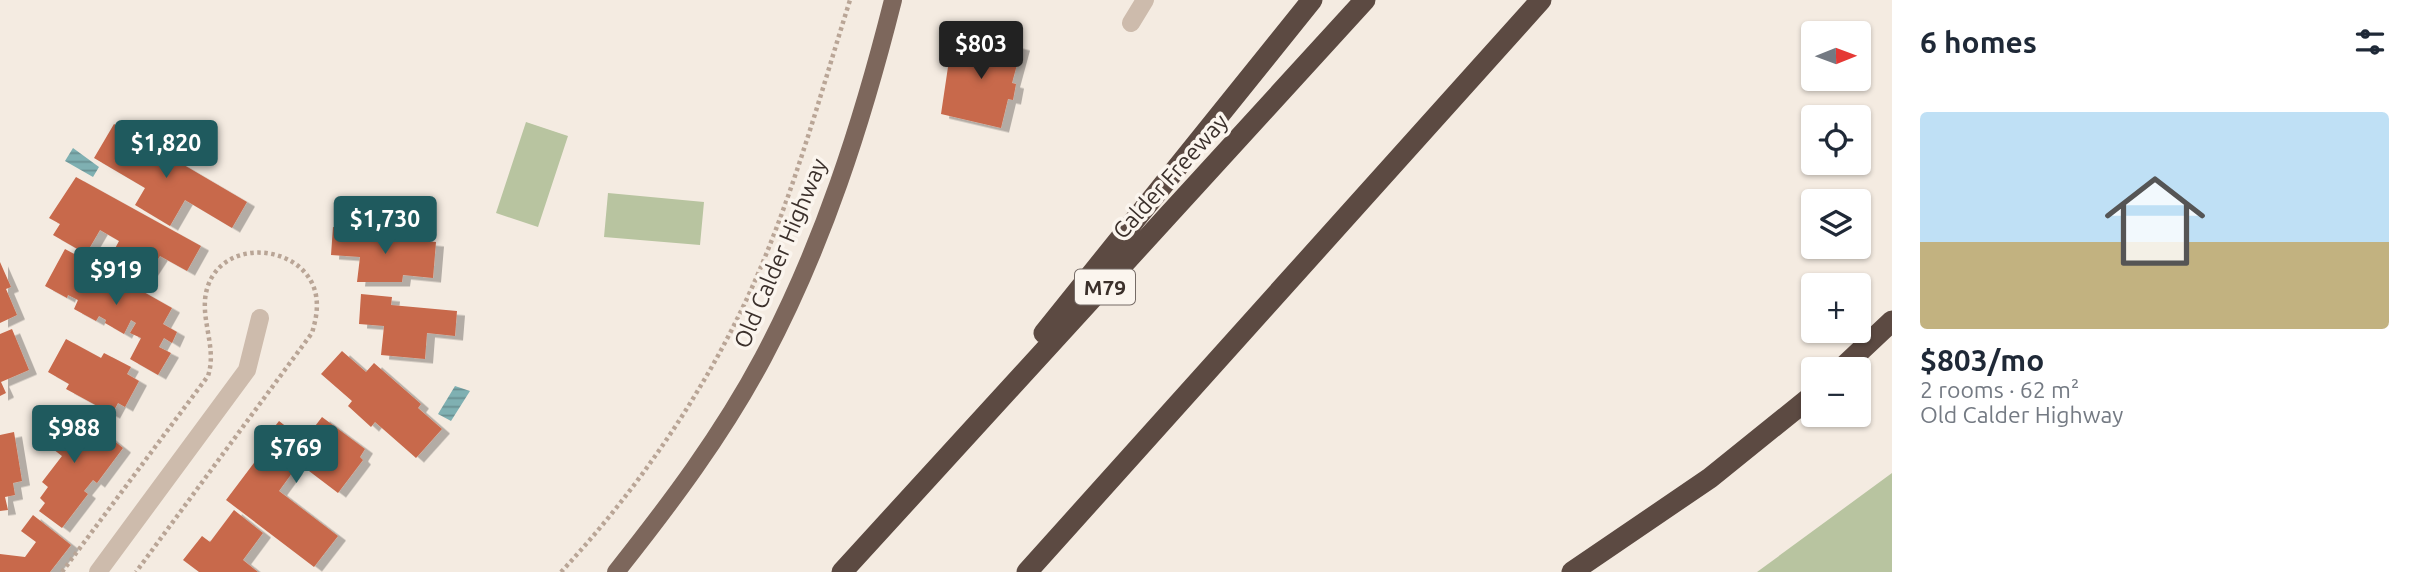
<!DOCTYPE html>
<html lang="en">
<head>
<meta charset="utf-8">
<style>
  body { margin:0; font-family:Ubuntu,sans-serif; background:#f2f2f3; color:#1f2937; height:100vh; display:flex; flex-direction:column; font-size:26px; white-space:nowrap }
  * { box-sizing:border-box; margin:0 }
  p { font-size:23px; color:#747a83 }
  .icon { flex:none; width:38px; height:38px; fill:none; stroke:currentColor; stroke-width:2; stroke-linecap:round; stroke-linejoin:round }
  .map { position:relative; flex:1; overflow:hidden }
  .sheet { display:flex; flex-direction:column; background:#fff; width:525px }
  .sheet>* { flex:none }
  .needle { width:46px; rotate:89deg }
  .controls { position:absolute; left:1801px; top:21px; display:grid; gap:14px }
  .controls a { display:grid; place-items:center; width:70px; height:70px; border-radius:7px; background:#fff; box-shadow:0 2px 5px #0004; font-size:35px }
  .price { position:absolute; translate:-50% -60px; padding:0 16px; border-radius:7px; background:#1f5a5e; color:#fff; font-size:23px; line-height:46px; filter:drop-shadow(0 2px 4px #0008) }
  .price::after { content:''; position:absolute; left:50%; top:42px; width:21px; height:16px; margin-left:-10px; background:inherit; clip-path:polygon(0 0,100% 0,50% 100%) }
  .price.current { background:#222; color:#fff }
  ul { padding:0; list-style:none }
  li { display:grid; align-content:center; gap:14px; height:371px; padding:0 28px }
  li+li { border-top:2px solid #e0e1e3 }
  li span { display:grid; place-items:center; height:217px; border-radius:7px; color:#555 }
  li>.icon { margin-inline-start:auto }
  span .icon { width:126px; height:126px; fill:#fffc; stroke-width:1 }
  li b { font-size:30px }
  h2 { display:flex; justify-content:space-between; align-items:center; height:84px; padding:0 28px; font-size:30px }
  main { display:flex; flex:1; min-height:0 }
  .map>svg:first-child { display:block }
</style>
</head>
<body>
<main>
<div class="map">
<svg width="1892" height="572" viewBox="0 0 1892 572">
  <defs>
    <pattern id="water-rules" width="6" height="5" patternUnits="userSpaceOnUse" patternTransform="scale(1.75)"><rect width="6" height="5" fill="#7fb0b2"/><path d="M0 2.5h6" fill="none" stroke="#699091"/></pattern>
    <filter id="shadow"><feDropShadow dx="8" dy="4.5" stdDeviation="0" flood-color="#0004"/></filter>
  </defs>
  <rect width="100%" height="100%" fill="#f4ebe1"/>
  <path fill="#b8c4a0" d="M 526,122 L 568,136 L 538,227 L 496,213 Z
    M 608,193 L 704,202 L 700,245 L 604,237 Z
    M 1892,473 L 1892,572 L 1757,572 Z"/>
  <path fill="url(#water-rules)" d="M 73,148 L 99,167 L 93,177 L 65,161 Z
    M 455,386 L 470,391 L 451,421 L 438,414 Z"/>
  <path fill="#c8694b" filter="url(#shadow)" d="M 982,36 L 1022,46 L 1012,83 L 1016,84 L 1013,100 L 1008,99 L 1001,128 L 941,114 L 948,67 L 960,37 L 981,43 Z
    M 114,124 L 247,202 L 232,228 L 185,200 L 170,226 L 135,205 L 145,188 L 94,158 Z
    M 76,177 L 201,246 L 187,271 L 160,256 L 143,282 L 119,268 L 122,263 L 111,256 L 119,241 L 100,230 L 86,254 L 53,235 L 60,224 L 49,218 Z
    M 333,227 L 365,230 L 364,235 L 436,242 L 433,278 L 403,275 L 402,282 L 357,282 L 360,257 L 331,255 Z
    M 65,249 L 115,276 L 106,291 L 118,298 L 126,282 L 172,308 L 163,324 L 177,332 L 172,343 L 164,338 L 159,347 L 171,353 L 158,375 L 130,359 L 141,338 L 130,333 L 136,323 L 131,320 L 124,334 L 105,323 L 106,320 L 99,316 L 96,321 L 74,309 L 78,300 L 68,295 L 67,298 L 45,286 Z
    M 0,262 L 11,287 L 6,289 L 17,315 L 0,323 Z
    M 361,294 L 392,297 L 391,305 L 457,311 L 455,336 L 427,333 L 425,359 L 381,355 L 384,326 L 359,324 Z
    M 12,329 L 29,370 L 1,382 L 6,393 L 0,396 L 0,334 Z
    M 66,339 L 101,358 L 104,353 L 131,367 L 127,374 L 139,381 L 125,407 L 118,403 L 112,414 L 66,389 L 69,384 L 48,372 Z
    M 342,351 L 366,372 L 374,363 L 421,404 L 418,408 L 442,429 L 416,458 L 375,422 L 371,427 L 348,406 L 352,401 L 321,374 Z
    M 65,408 L 90,428 L 93,424 L 123,448 L 97,483 L 93,480 L 84,491 L 88,494 L 62,528 L 39,511 L 45,503 L 40,498 L 48,487 L 42,482 L 62,456 L 40,439 Z
    M 322,417 L 365,449 L 360,457 L 363,460 L 338,493 L 284,452 L 280,457 L 295,469 L 279,491 L 338,536 L 314,567 L 226,500 L 266,447 L 262,443 L 279,421 L 297,435 L 302,428 L 309,434 Z
    M 14,432 L 22,481 L 13,483 L 15,495 L 5,497 L 8,510 L 0,511 L 0,435 Z
    M 234,510 L 263,533 L 243,560 L 258,572 L 199,572 L 183,560 L 202,536 L 210,542 Z
    M 33,515 L 71,545 L 50,572 L 0,572 L 0,554 L 25,557 L 36,542 L 21,531 Z"/>
  <g fill="none" stroke-linecap="round" stroke-linejoin="round">
    <path stroke="#b9a596" stroke-width="4.5" stroke-dasharray="3.5 3.5" stroke-linecap="butt" d="M 62,572 L 208,376 C 219,343 193,310 212,277 C 235,238 303,248 315,291 C 319,306 316,319 312,333 L 136,572
      M 561,572 C 645,482 719,371 765,257 C 799,174 823,86 850,0"/>
    <path stroke="#cdbbac" stroke-width="18" d="M 1131,23 L 1145,0
      M 98,572 L 247,370 L 260,318"/>
    <path stroke="#7d675c" stroke-width="18" d="M 616,572 C 670,504 722,435 763,358 C 823,245 862,123 893,0"/>
    <path stroke="#5c4a42" stroke-width="21" d="M 1044,333 L 1312,0
      M 1841,369 L 1892,321
      M 842,572 L 1365,0
      M 1027,572 L 1541,0
      M 1572,572 L 1710,478 L 1813,395"/>
  </g>
  <g text-anchor="middle" dominant-baseline="central" stroke-width="7" stroke-linejoin="round" paint-order="stroke">
    <rect fill="#fbf5ee" stroke="#756b66" stroke-width="2" x="1075" y="269.5" width="60" height="35" rx="5"/>
    <g font-size="21" font-weight="bold" fill="#3b302b">
      <text x="1105" y="287">M79</text>
    </g>
    <g font-size="23" fill="#3b302b" stroke="#fbf5ee">
      <text transform="translate(1170 176) rotate(-48)">Calder Freeway</text>
      <text transform="translate(780 253) rotate(-67)">Old Calder Highway</text>
    </g>
  </g>
</svg>
<div class="controls">
<a><svg class="needle" viewBox="-14 -14 28 28"><path d="M0-13l5 13h-10z" fill="#e53935"/><path d="M0 13l5-13h-10z" fill="#747a83"/></svg></a>
<a><svg class="icon" aria-label="locate" viewBox="0 0 24 24"><circle cx="12" cy="12" r="6"/><path d="M12 2v4M12 18v4M2 12h4M18 12h4"/></svg></a>
<a><svg class="icon" aria-label="layers" viewBox="0 0 24 24"><path d="M12 4l9 5-9 5-9-5zM3 14l9 5 9-5"/></svg></a>
<a>+</a>
<a>−</a>
</div>
<b class="price current" style="left:981px;top:81px">$803</b>
<b class="price" style="left:166px;top:180px">$1,820</b>
<b class="price" style="left:385px;top:256px">$1,730</b>
<b class="price" style="left:116px;top:307px">$919</b>
<b class="price" style="left:74px;top:465px">$988</b>
<b class="price" style="left:296px;top:485px">$769</b>
</div>
<section class="sheet">
<h2>6 homes<svg class="icon" aria-label="filters" viewBox="0 0 24 24"><path d="M4 7h16M4 17h16"/><circle cx="9" cy="7" r="2"/><circle cx="15" cy="17" r="2"/></svg></h2>
<ul>
<li><span style="background:linear-gradient(#bfe0f5 60%,#c2b280 0)"><svg class="icon" aria-label="home" viewBox="0 0 24 24"><path d="M3 11l9-7 9 7M6 9v11h12V9"/></svg></span><div><b>$803/mo</b><p>2 rooms · 62 m²</p><p>Old Calder Highway</p></div></li>
</ul>
</section>
</main>
</body>
</html>
